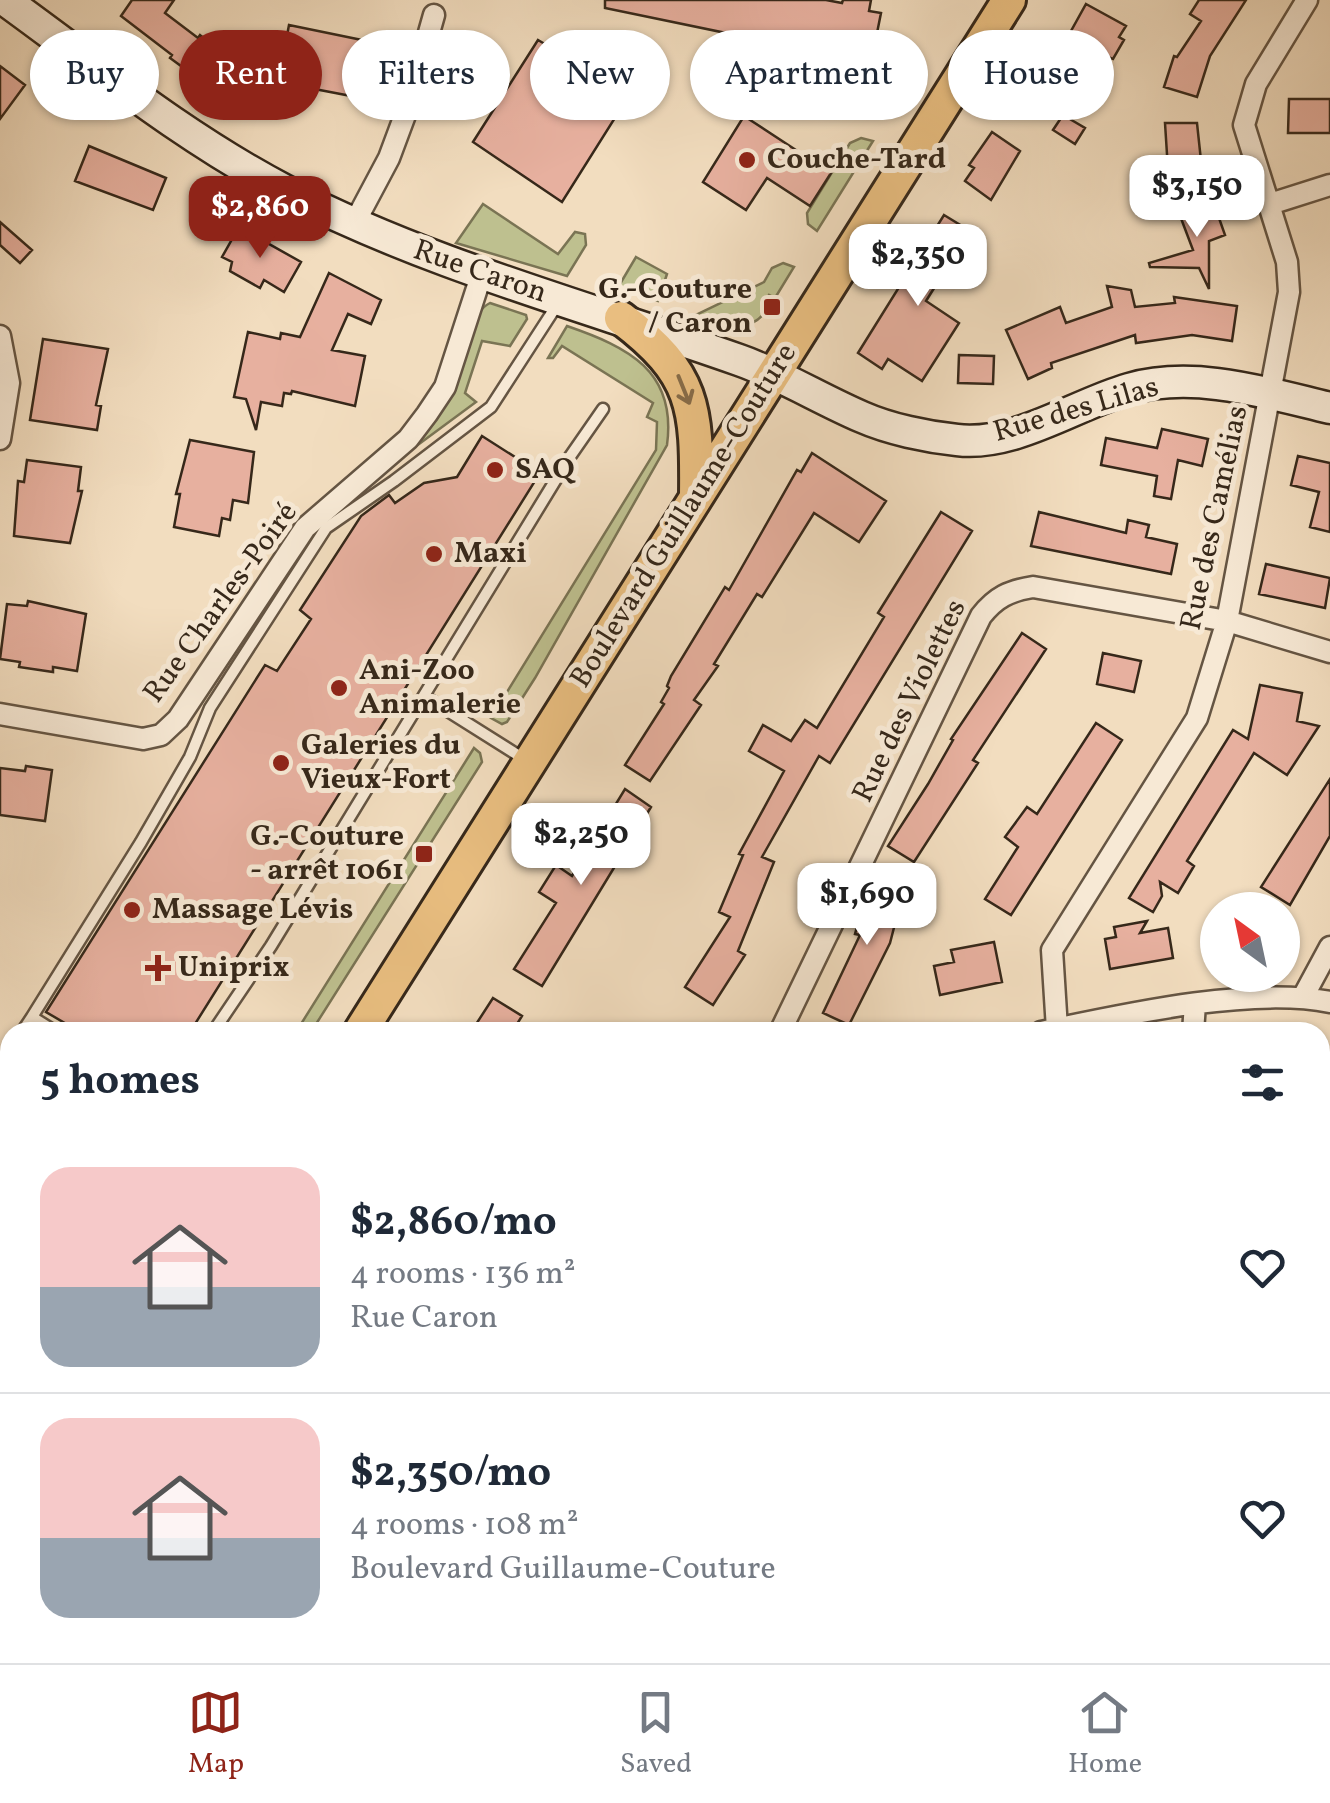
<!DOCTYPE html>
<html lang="en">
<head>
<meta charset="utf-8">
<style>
  body { margin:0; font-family:Vollkorn,serif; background:#f2f2f3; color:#1f2937; height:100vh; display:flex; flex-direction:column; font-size:38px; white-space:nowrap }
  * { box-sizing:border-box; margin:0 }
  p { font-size:32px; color:#747a83 }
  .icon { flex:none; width:55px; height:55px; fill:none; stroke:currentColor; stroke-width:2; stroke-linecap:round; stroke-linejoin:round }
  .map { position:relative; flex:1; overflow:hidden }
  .details { position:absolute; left:0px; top:1022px; width:1330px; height:642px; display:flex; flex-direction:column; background:#fff; border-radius:30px 30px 0 0; box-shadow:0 2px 8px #0004 }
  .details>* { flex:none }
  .hud { position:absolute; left:30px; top:30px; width:1270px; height:90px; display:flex; gap:20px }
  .needle { width:65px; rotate:327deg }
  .fabs { position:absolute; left:1200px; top:892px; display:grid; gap:20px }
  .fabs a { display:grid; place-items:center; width:100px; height:100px; border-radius:50%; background:#fff; box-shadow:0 2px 8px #0004; font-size:50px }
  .price { position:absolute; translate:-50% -85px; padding:0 22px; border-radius:20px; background:#fff; color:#222; font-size:32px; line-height:65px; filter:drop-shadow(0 2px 5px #0008) }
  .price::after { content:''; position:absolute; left:50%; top:60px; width:30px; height:22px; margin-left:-15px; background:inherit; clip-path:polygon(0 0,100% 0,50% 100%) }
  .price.selected { background:#8f2418; color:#fff }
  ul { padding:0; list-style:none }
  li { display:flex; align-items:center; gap:30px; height:250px; padding:0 40px }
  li+li { border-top:2px solid #e0e1e3 }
  li span { display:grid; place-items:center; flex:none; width:280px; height:200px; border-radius:30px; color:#555 }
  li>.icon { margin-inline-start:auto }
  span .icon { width:120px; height:120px; fill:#fffc; stroke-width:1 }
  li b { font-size:42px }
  h2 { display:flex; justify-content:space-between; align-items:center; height:120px; padding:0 40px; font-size:42px }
  .chip { padding:0 35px; border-radius:45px; background:#fff; box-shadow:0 2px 8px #0004; font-size:35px; line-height:90px }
  .chip.selected { background:#8f2418; color:#fff }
  .dock { display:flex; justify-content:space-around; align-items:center; height:140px; border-top:2px solid #e0e1e3; background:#fff; font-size:28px; color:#747a83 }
  .dock a { display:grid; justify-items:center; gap:5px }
  .dock .selected { color:#8f2418 }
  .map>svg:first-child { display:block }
</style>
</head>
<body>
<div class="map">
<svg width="1330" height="1663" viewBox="0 0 1330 1663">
  <rect width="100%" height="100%" fill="#f2ddbf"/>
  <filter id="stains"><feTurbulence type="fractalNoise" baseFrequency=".002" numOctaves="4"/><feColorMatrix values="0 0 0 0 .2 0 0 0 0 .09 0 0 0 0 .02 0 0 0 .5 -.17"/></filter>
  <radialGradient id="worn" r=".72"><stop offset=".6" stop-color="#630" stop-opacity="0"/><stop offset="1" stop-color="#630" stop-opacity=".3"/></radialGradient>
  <path fill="#bec08f" stroke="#7a7454" stroke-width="2.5" d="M 804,78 L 903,96 L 895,107 L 802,97 Z
    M 861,138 L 873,141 L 817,231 L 808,224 L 807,213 L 850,143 Z
    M 483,204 L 558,254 L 575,232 L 585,234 L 586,245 L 567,276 L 456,243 Z
    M 636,257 L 667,274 L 658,301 L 617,289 Z
    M 783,263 L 794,267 L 775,298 L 769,295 L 763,305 L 768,309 C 747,337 724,326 696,315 L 764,282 L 772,268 Z
    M 490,303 L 526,315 L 527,319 L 510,346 L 482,341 L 465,393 L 476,402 L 415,447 C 446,411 459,382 472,336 C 476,322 476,310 490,303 Z
    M 567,326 C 628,347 677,371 667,445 L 535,678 L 507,722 L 502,724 L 491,718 L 656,450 L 657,422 L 647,417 L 653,403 L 562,346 L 553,358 L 548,358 Z
    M 474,748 L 480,753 L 482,762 L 311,1032 L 296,1032 Z"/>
  <path fill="#e7b09f" stroke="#36281a" stroke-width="2.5" d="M 132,0 L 174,0 L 165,13 L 198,38 L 200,35 L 243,70 L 224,95 L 200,79 L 197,83 L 182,72 L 185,69 L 170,58 L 172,55 L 121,16 Z
    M 605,0 L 826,0 L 842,3 L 843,0 L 871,0 L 869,11 L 881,13 L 871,63 L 605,8 Z
    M 1199,0 L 1246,0 L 1210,56 L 1197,97 L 1164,87 L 1174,56 L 1177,57 L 1201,21 L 1190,14 Z
    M 1086,4 L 1126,26 L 1119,37 L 1124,40 L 1113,59 L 1108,57 L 1096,78 L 1075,66 L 1043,114 L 1018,97 L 1042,61 L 1051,67 Z
    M 289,25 L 362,40 L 351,96 L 278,82 Z
    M 538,40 L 630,94 L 562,202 L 473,142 Z
    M 0,66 L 25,85 L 0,119 Z
    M 1289,99 L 1330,99 L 1330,133 L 1288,133 Z
    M 1063,115 L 1085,128 L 1075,144 L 1053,130 Z
    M 744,116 L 831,173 L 810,206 L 767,178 L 746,210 L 703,182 Z
    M 1165,123 L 1197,123 L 1202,170 L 1168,170 Z
    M 992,132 L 1020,151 L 991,200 L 965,181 L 974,168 L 969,165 Z
    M 89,146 L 166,178 L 153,210 L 75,181 Z
    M 1213,201 L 1225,235 L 1209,241 L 1209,289 L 1199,268 L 1150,267 L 1149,263 L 1193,250 L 1179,213 Z
    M 944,215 L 970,231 L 926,301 L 959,323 L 922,381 L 888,359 L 882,369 L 858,353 Z
    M 0,222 L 32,250 L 20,263 L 0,245 Z
    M 239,227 L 301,262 L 284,292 L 264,280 L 260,288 L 230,271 L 232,262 L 222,257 Z
    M 329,273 L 381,300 L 371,324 L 348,314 L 332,350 L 365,356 L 355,406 L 292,391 L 291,394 L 284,393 L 282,406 L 261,402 L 256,430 L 246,399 L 234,397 L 248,332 L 280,339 L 281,333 L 300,337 Z
    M 1107,286 L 1131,290 L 1135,307 L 1175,303 L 1174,297 L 1237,306 L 1232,341 L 1192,335 L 1136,343 L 1135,335 L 1051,363 L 1052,368 L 1028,379 L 1006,330 L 1060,307 L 1066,323 L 1112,307 Z
    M 43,339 L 108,349 L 96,405 L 101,406 L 97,430 L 30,420 Z
    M 959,355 L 994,356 L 993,384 L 958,383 Z
    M 1162,429 L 1208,439 L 1202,466 L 1178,460 L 1171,499 L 1154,496 L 1157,476 L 1101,465 L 1106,438 L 1157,448 Z
    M 482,436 L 540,473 L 190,1032 L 80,1032 L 46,1012 L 265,665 L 277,671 L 311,619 L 300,610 L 361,516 L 389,495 L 395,503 L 424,483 L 457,477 Z
    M 190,440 L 254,452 L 248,503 L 233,500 L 230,520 L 222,518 L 219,536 L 174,527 L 180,494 L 176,494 Z
    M 812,453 L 886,501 L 859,542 L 814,513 L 762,597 L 757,594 L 714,664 L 718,666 L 694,700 L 701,705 L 650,781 L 625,765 L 664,704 L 661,702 L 669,688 L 667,686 L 671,676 L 725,587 L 729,590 L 797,470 L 801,472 Z
    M 1298,456 L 1330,463 L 1330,532 L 1310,527 L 1319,492 L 1291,485 Z
    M 27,460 L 81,467 L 78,491 L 82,491 L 70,543 L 14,536 L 18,481 L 24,482 Z
    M 941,512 L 972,531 L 830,763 L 819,756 L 762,857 L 774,862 L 738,951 L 745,955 L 713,1005 L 685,987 L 730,917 L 719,912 L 743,855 L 739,854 L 784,771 L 749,751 L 763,725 L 791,741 L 805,720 L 817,728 L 884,617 L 878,613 Z
    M 1039,512 L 1126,533 L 1128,520 L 1149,525 L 1146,537 L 1177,544 L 1171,574 L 1031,546 Z
    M 1266,564 L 1330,578 L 1325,608 L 1259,594 Z
    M 28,601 L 86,614 L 77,671 L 53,667 L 53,672 L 19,667 L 20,662 L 0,659 L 7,604 L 27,606 Z
    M 1022,633 L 1046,649 L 973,760 L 978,763 L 914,862 L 888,846 L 928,784 L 953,740 L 951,739 Z
    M 1103,653 L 1141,661 L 1134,692 L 1097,684 Z
    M 1260,685 L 1302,693 L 1297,721 L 1319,726 L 1287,775 L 1254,753 L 1187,861 L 1194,866 L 1178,893 L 1160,882 L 1162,896 L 1153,912 L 1129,898 L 1233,730 L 1248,739 Z
    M 1096,723 L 1122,740 L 1011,915 L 985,899 L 1018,847 L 1005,837 L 1027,807 L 1037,814 Z
    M 26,766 L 52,770 L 45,821 L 0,815 L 0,768 L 25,771 Z
    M 1330,779 L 1330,836 L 1290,905 L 1261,887 Z
    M 625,789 L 651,807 L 542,986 L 514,969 L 556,903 L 539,892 L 556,865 L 572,876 Z
    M 871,876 L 905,885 L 890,943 L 849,1025 L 823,1013 L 860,935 L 855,934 Z
    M 1147,921 L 1140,933 L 1168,928 L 1173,958 L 1110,969 L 1105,939 L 1116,937 L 1114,927 Z
    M 994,942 L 1002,982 L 940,995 L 934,966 L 954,962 L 951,950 Z
    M 493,998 L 522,1016 L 512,1032 L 471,1032 Z"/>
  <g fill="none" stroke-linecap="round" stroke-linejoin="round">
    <g stroke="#655543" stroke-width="15">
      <path id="lane" d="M 424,696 L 524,759
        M 32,1017 L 141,842 L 190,757 L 210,708 L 326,528 L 394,481 L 491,407 L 557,305
        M 22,1032 L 32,1017 L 56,1032
        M 213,1032 L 271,946 L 569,458 L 603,409
        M 0,1069 L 10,1052
        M 0,1073 L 10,1079
        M 0,1223 L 10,1225
        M 0,1266 L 10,1250
        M 0,1424 L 10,1424"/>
    </g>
    <g stroke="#655543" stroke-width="25">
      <path id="street" d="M 1270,204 L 1330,185
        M 355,222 L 389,158 L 408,107 L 434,15
        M 0,336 L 9,383 L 0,439
        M 0,714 L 143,739 L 161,735 L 178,719 L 305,528 L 408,439 L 427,414 L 445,387 L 481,276
        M 1303,997 L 1330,947
        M 1057,1029 L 1052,950 L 1197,718 L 1227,621 L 1289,292 L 1287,262 L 1244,125 L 1256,84 L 1307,0
        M 780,1032 L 981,616 C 996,597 1009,591 1033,587 L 1227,621 L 1330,652
        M 1041,1032 C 1122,1015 1250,986 1330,1002
        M 1193,1032 L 1195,1004
        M 1251,1655 L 1271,1663
        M 392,1663 L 394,1655
        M 658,1663 L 660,1655"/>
    </g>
    <g stroke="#36281a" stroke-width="35">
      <path id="secondary" d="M 5,0 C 96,66 186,139 286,191 C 430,265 586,306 739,360 C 782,375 820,399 862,417 C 889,429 927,437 957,440 C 1015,447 1076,404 1129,389 C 1194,370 1267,393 1330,408
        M 1320,1539 L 1330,1530
        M 1188,1663 L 1196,1655"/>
    </g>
    <g stroke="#36281a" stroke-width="38">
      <path id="primary" d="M 621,318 C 695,374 697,407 696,496
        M 360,1032 L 1009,0
        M 0,1602 L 10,1586"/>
    </g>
    <use href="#lane" stroke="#f7e9d5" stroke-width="10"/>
    <use href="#street" stroke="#f7e9d5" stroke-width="20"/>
    <use href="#secondary" stroke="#f7e9d5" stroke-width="30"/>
    <use href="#primary" stroke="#e9be80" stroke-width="32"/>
  </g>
  <defs><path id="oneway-shaft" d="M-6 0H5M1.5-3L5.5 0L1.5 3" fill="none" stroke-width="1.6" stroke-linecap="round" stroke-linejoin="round" transform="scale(2.5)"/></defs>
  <use stroke="#876c48" href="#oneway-shaft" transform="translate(684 390) rotate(68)"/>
  <g fill="#8f2418" stroke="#f7e9d5" stroke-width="4">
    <circle cx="747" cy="160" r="10"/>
    <rect x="762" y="297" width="20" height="20" rx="5"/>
    <circle cx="495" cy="470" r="10"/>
    <circle cx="434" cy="554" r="10"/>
    <circle cx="339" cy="688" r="10"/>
    <circle cx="281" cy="763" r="10"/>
    <rect x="414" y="844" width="20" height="20" rx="5"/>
    <circle cx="132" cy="910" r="10"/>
    <path d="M153 953h10v10h10v10h-10v10h-10v-10h-10v-10h10z"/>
  </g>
  <g text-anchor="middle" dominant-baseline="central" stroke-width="10" stroke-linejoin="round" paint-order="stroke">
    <g font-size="30" font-weight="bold" fill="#36281a" stroke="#f7e9d5" text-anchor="start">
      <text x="767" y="160">Couche-Tard</text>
      <text x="752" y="290" text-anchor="end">G.-Couture<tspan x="752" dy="34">/ Caron</tspan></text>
      <text x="515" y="470">SAQ</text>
      <text x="454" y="554">Maxi</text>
      <text x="359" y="671">Ani-Zoo<tspan x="359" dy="34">Animalerie</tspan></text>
      <text x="301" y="746">Galeries du<tspan x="301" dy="34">Vieux-Fort</tspan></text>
      <text x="404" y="837" text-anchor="end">G.-Couture<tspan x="404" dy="34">- arrêt 1061</tspan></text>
      <text x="152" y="910">Massage Lévis</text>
      <text x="178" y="968">Uniprix</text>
    </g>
    <g font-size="30" fill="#36281a" stroke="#f7e9d5">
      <text transform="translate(480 272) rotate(19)">Rue Caron</text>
      <text transform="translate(1076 410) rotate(-16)">Rue des Lilas</text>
      <text transform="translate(684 516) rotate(-58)">Boulevard Guillaume-Couture</text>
      <text transform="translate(1215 518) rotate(-78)">Rue des Camélias</text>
      <text transform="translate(221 603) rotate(-54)">Rue Charles-Poiré</text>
      <text transform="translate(910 701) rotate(-64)">Rue des Violettes</text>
    </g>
  </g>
  <rect width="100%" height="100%" filter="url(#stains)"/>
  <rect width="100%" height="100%" fill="url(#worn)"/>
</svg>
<div class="fabs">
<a><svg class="needle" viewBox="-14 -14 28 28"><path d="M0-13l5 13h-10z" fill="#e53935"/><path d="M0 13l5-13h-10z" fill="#747a83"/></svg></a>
</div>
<b class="price" style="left:1197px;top:240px">$3,150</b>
<b class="price selected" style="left:260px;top:261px">$2,860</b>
<b class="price" style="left:918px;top:309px">$2,350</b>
<b class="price" style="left:581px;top:888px">$2,250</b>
<b class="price" style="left:867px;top:948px">$1,690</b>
<div class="hud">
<a class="chip">Buy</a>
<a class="chip selected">Rent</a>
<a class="chip">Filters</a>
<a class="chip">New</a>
<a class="chip">Apartment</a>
<a class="chip">House</a>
</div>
<section class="details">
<h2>5 homes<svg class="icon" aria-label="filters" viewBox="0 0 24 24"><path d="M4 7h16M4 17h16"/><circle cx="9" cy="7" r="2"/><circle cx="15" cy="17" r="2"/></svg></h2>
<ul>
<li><span style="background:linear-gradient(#f6c9c9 60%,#9aa5b1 0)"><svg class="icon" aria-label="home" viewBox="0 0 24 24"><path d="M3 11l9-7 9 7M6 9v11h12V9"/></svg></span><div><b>$2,860/mo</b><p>4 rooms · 136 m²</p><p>Rue Caron</p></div><svg class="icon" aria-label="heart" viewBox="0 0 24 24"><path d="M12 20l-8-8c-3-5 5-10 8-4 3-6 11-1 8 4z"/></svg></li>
<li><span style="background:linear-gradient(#f6c9c9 60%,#9aa5b1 0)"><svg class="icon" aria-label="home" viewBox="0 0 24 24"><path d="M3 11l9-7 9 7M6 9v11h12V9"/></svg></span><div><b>$2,350/mo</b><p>4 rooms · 108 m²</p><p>Boulevard Guillaume-Couture</p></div><svg class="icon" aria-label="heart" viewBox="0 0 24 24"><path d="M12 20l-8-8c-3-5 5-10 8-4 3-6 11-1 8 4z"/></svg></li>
</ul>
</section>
</div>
<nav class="dock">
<a class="selected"><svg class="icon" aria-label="map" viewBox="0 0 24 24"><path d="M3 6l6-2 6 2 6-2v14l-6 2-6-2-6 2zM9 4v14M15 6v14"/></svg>Map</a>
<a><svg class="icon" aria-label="saved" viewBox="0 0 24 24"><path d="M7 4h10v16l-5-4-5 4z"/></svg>Saved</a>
<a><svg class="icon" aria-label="home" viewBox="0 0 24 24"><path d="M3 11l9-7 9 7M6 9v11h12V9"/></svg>Home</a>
</nav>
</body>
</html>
